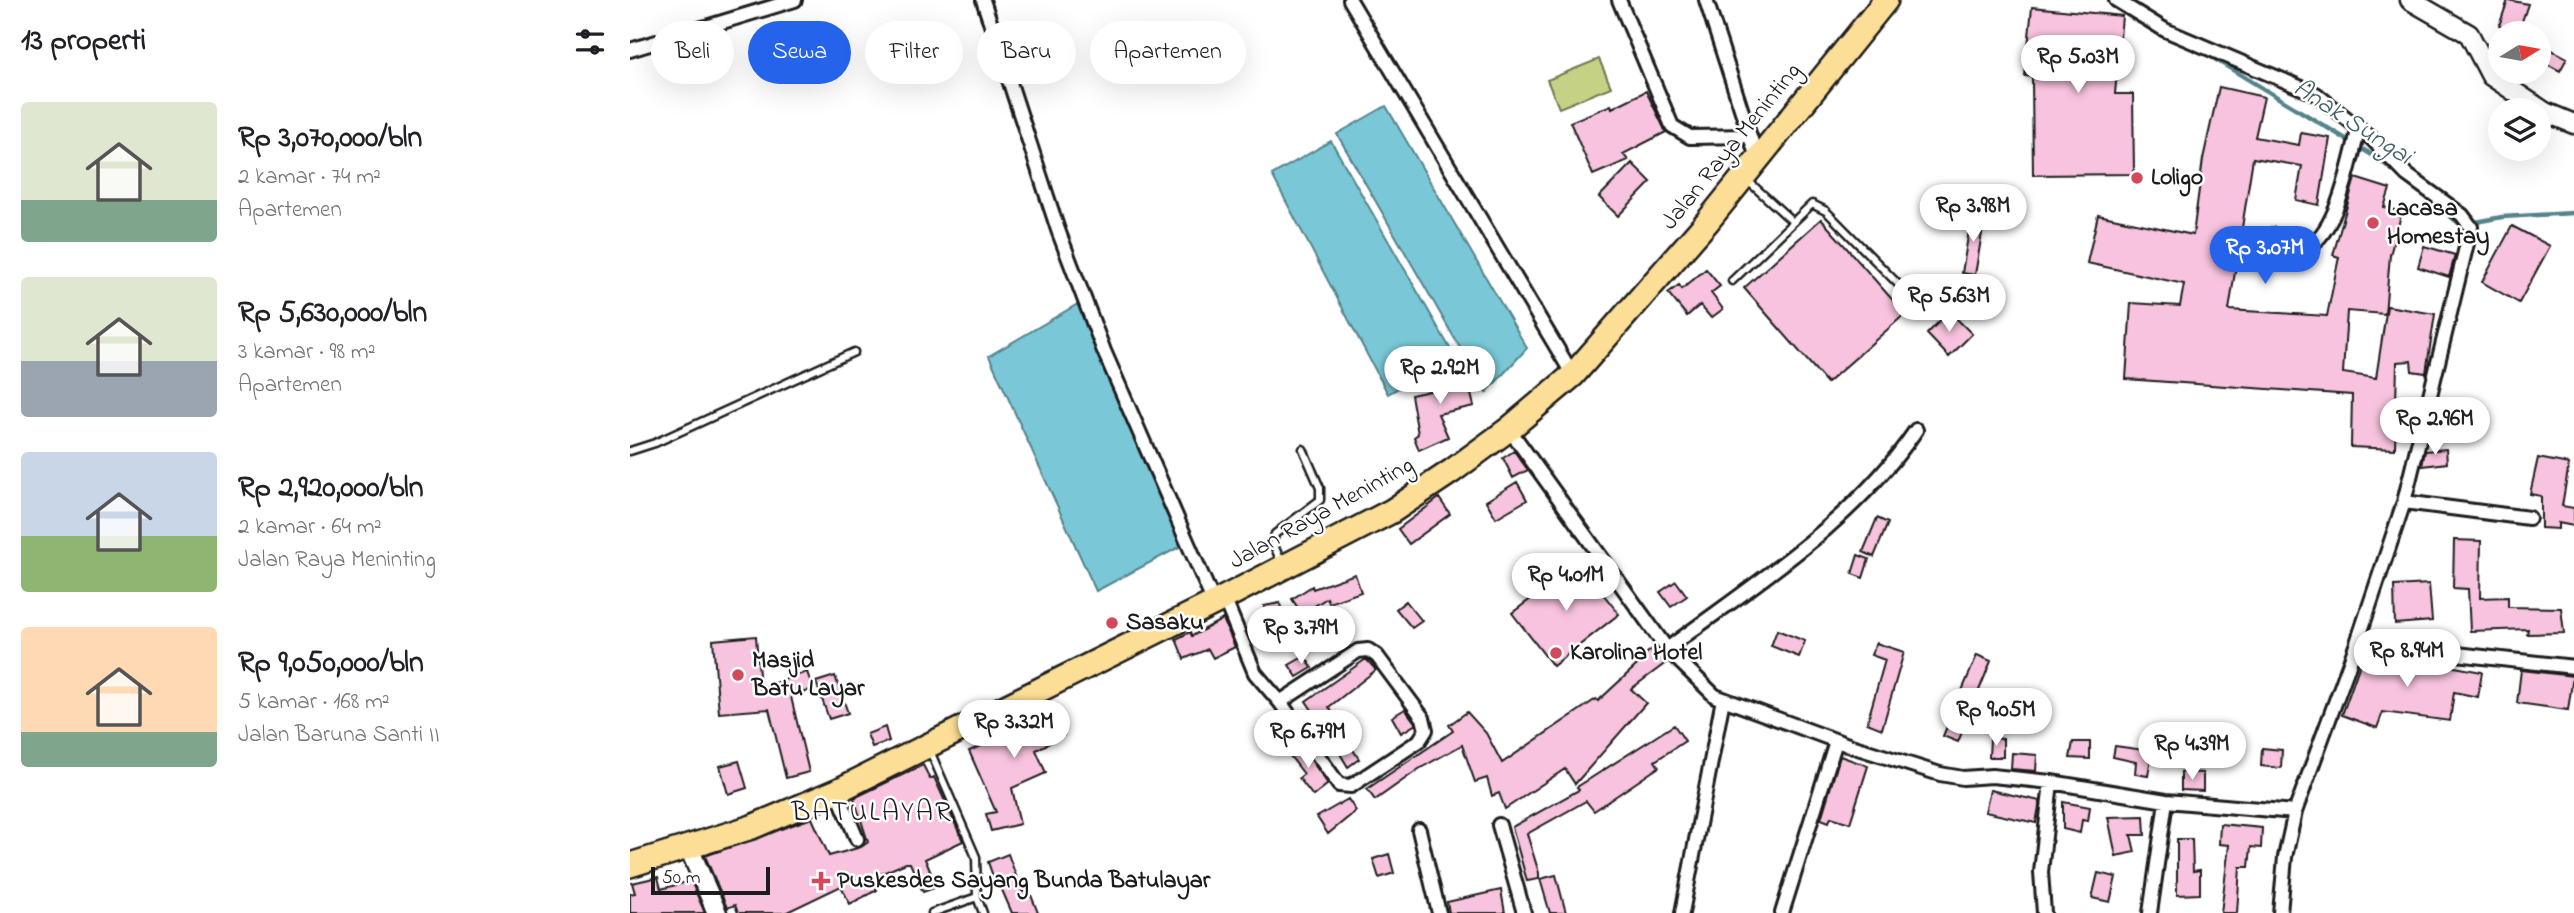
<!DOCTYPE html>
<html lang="id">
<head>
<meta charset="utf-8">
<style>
  body { margin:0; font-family:"Indie Flower",sans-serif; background:#f6f6f6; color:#202124; height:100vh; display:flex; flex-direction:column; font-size:26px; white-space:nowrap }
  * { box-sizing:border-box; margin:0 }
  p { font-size:23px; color:#757577 }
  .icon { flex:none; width:38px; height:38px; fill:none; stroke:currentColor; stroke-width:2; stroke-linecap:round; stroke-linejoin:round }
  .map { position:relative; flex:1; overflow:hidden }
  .details { display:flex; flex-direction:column; background:#fff; width:630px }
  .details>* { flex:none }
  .top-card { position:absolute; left:21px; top:21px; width:665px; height:63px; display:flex; gap:14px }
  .needle { width:46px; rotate:79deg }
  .fabs { position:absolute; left:1858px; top:21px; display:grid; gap:14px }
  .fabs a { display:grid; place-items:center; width:63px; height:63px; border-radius:50%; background:#fff; box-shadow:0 7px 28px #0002; font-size:35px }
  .scale { position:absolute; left:21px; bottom:18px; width:119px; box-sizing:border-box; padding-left:7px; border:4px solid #1c1c1c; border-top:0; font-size:19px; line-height:24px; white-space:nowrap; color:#1c1c1c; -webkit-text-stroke:5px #fff; paint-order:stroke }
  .price { position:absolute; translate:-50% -60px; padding:0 16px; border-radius:24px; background:#fff; color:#222; font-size:23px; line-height:46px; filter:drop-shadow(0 2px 4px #0008) }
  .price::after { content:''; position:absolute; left:50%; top:42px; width:21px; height:16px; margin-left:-10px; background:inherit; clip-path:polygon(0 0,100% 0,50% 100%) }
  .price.on { background:#2563eb; color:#fff }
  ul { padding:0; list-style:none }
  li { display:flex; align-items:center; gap:21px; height:175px; padding:0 21px }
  li span { display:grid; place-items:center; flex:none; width:196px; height:140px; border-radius:7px; color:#555 }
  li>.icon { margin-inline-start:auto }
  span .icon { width:84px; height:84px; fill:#fffc; stroke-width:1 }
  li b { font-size:30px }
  h2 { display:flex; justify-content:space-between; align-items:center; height:84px; padding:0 21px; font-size:30px }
  .chip { padding:0 24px; border-radius:32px; background:#fff; box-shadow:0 7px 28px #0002; font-size:24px; line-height:63px }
  .chip.on { background:#2563eb; color:#fff }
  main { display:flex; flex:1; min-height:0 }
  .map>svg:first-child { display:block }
</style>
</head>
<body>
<main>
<section class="details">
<h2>13 properti<svg class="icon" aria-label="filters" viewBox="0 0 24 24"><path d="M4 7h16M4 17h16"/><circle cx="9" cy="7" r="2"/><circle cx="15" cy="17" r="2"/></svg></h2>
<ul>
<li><span style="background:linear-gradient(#dfe7d0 70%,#7fa58c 0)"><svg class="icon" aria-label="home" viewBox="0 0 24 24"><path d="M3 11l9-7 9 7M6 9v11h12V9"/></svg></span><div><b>Rp 3,070,000/bln</b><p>2 kamar · 74 m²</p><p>Apartemen</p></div></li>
<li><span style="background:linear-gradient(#dfe7d0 60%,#9aa5b1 0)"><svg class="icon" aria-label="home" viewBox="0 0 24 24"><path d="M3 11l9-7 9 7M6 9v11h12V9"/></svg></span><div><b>Rp 5,630,000/bln</b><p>3 kamar · 98 m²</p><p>Apartemen</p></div></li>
<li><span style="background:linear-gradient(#c9d6e8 60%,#8fb573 0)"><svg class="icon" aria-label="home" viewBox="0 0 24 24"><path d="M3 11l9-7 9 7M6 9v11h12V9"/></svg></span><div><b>Rp 2,920,000/bln</b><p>2 kamar · 64 m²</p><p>Jalan Raya Meninting</p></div></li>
<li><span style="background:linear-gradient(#ffd9b3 75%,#7fa58c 0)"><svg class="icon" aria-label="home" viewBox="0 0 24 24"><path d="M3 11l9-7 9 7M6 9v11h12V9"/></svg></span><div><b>Rp 9,050,000/bln</b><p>5 kamar · 168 m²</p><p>Jalan Baruna Santi II</p></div></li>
</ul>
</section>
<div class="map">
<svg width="1944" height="913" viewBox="0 0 1944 913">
  <rect width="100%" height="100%" fill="#fff"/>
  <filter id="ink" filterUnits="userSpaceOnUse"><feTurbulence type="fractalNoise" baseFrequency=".0143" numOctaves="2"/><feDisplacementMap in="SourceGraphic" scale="14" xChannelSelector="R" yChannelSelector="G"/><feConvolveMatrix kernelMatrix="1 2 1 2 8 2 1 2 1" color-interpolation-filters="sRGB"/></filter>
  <g filter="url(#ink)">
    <path fill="#c5d286" stroke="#707751" stroke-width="2" d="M 969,59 L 981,87 L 929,108 L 917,80 Z"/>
    <path fill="#7ac8d7" stroke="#54838c" stroke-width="2" d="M 756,106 L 897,348 L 856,393 L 707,134 Z
      M 701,141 L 825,357 L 758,394 L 642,175 Z
      M 453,301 L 557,543 L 466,591 L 359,356 Z"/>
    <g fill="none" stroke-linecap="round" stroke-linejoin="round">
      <path stroke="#54838c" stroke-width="4.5" d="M 1575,53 L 1747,158 L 1771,177
        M 1789,191 L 1831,225 L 1872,217 L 1944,213"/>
    </g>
    <path fill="#f8c3de" stroke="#1c1c1c" stroke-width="2" d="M 1878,0 L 1898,4 L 1888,33 L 1869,26 Z
      M 1402,7 L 1492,16 L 1485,94 L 1503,94 L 1504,174 L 1403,175 L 1402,77 L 1395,76 Z
      M 1920,49 L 1937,58 L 1930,71 L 1913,62 Z
      M 1589,87 L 1634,97 L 1625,137 L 1669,145 L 1671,133 L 1700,138 L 1689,205 L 1666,200 L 1672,166 L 1623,158 L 1599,310 L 1697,316 L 1709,257 L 1703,255 L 1725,178 L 1760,189 L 1754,207 L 1772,212 L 1760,255 L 1755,314 L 1717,311 L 1713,373 L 1746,378 L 1757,306 L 1805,314 L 1796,373 L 1782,371 L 1781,361 L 1767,362 L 1765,449 L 1721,447 L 1722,395 L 1496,379 L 1501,303 L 1550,306 L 1554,284 L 1457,263 L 1468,215 L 1563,235 L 1573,159 Z
      M 1016,91 L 1036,132 L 993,154 L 998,160 L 963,175 L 940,122 L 981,105 L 982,108 Z
      M 1002,163 L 1021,182 L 988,216 L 969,197 Z
      M 1342,212 L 1355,215 L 1345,275 L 1332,273 Z
      M 1191,219 L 1275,314 L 1197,383 L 1114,288 Z
      M 1882,226 L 1920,246 L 1889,303 L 1852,282 Z
      M 1641,227 L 1654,229 L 1653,244 L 1639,245 Z
      M 1794,246 L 1825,255 L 1819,277 L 1788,267 Z
      M 1076,269 L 1090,286 L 1081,293 L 1093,309 L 1081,318 L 1070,305 L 1057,316 L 1038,293 L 1049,285 L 1052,289 Z
      M 1319,311 L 1342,334 L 1319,357 L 1297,334 Z
      M 829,365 L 837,387 L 839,386 L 844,406 L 808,414 L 818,437 L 789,450 L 784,437 L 788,434 L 781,395 L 809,389 L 804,375 Z
      M 1816,449 L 1817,463 L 1792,466 L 1795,451 Z
      M 884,451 L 898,470 L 883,478 L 873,458 Z
      M 1908,458 L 1939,464 L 1932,506 L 1944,508 L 1944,526 L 1928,523 L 1928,529 L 1911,528 L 1911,496 L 1900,494 Z
      M 887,482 L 897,500 L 866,518 L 856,501 Z
      M 809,498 L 820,514 L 779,544 L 768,529 Z
      M 1247,518 L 1258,523 L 1244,557 L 1233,552 Z
      M 1824,540 L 1851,541 L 1850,598 L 1878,597 L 1878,607 L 1931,608 L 1934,633 L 1897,634 L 1898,629 L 1840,631 L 1838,589 L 1823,588 Z
      M 1228,555 L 1239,559 L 1233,578 L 1222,574 Z
      M 957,557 L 966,569 L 958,575 L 989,614 L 923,666 L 882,613 Z
      M 725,574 L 731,592 L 699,603 L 697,598 L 672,614 L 662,599 L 682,586 L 683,589 Z
      M 1046,581 L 1057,596 L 1041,607 L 1030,592 Z
      M 1799,584 L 1802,621 L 1765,624 L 1764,586 Z
      M 776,601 L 792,621 L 782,628 L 766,609 Z
      M 650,603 L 655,628 L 639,631 L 634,606 Z
      M 593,619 L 605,647 L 583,658 L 578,649 L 554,659 L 546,639 L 560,632 L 562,636 Z
      M 1147,630 L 1175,641 L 1169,657 L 1141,646 Z
      M 126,636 L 130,688 L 177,672 L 183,689 L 161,697 L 179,772 L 156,778 L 139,709 L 89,713 L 83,640 Z
      M 1246,643 L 1274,652 L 1252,729 L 1237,723 L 1255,660 L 1241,655 Z
      M 1025,647 L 1037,662 L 1001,689 L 1016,703 L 945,784 L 935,769 L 875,809 L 869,793 L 862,796 L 857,778 L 845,782 L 832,745 L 789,769 L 745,800 L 737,789 L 823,731 L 819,725 L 837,712 L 856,733 L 872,763 L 966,699 L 968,701 L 1007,665 L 1005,662 Z
      M 1734,653 L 1775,665 L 1776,658 L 1852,672 L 1848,697 L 1824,692 L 1820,721 L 1753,712 L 1747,728 L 1712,715 Z
      M 1347,655 L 1361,661 L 1328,742 L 1313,736 Z
      M 675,656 L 682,668 L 667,677 L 659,665 Z
      M 736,659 L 746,670 L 699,707 L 707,721 L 695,729 L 676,701 Z
      M 1891,670 L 1943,676 L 1938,710 L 1887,703 Z
      M 205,676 L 218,713 L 199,719 L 186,682 Z
      M 417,702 L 434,735 L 406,750 L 416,773 L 382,788 L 390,824 L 361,831 L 356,814 L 366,812 L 339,751 L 361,742 L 356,734 Z
      M 775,709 L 786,724 L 771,733 L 762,717 Z
      M 1044,725 L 1055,741 L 1025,761 L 1029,767 L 964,811 L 956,801 L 897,834 L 909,873 L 909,879 L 897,881 L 882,827 L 949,790 L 947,787 Z
      M 255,727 L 259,741 L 242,747 L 237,734 Z
      M 1360,738 L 1373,739 L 1373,757 L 1359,757 Z
      M 1443,742 L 1460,742 L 1460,759 L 1440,758 Z
      M 669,743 L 698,784 L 683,796 L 669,778 L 674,774 L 657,752 Z
      M 720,745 L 729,759 L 718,767 L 709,752 Z
      M 1485,746 L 1522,751 L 1518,776 L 1505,774 L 1506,762 L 1483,757 Z
      M 1632,748 L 1652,750 L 1651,768 L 1631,766 Z
      M 1382,753 L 1407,755 L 1406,771 L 1381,769 Z
      M 1210,756 L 1238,766 L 1220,823 L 1201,817 L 1199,822 L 1191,819 Z
      M 109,761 L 117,788 L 98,794 L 90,766 Z
      M 293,765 L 300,779 L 304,777 L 333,841 L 295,859 L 307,887 L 293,892 L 280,863 L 276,863 L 241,878 L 247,890 L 220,904 L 211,886 L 155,913 L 108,913 L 105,905 L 97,908 L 75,856 L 182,818 L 199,856 L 231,847 L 238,842 L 224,798 Z
      M 1551,772 L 1573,773 L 1573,791 L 1551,790 Z
      M 1360,790 L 1410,801 L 1406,823 L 1355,812 Z
      M 718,799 L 726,811 L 698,834 L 687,817 Z
      M 1433,802 L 1460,807 L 1458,821 L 1452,820 L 1450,833 L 1433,829 Z
      M 1514,816 L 1515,835 L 1501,835 L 1505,852 L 1486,856 L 1478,817 Z
      M 1590,824 L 1632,828 L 1631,848 L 1621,847 L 1619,867 L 1610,867 L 1607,913 L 1591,913 L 1599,845 L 1589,844 Z
      M 1547,839 L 1562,839 L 1563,871 L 1570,870 L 1570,894 L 1547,895 Z
      M 378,854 L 392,892 L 399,890 L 408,913 L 382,913 L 369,883 L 366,885 L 358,862 Z
      M 759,854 L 764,873 L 749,878 L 743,859 Z
      M 1468,873 L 1486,877 L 1480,902 L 1462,898 Z
      M 926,875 L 936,913 L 920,913 L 910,879 Z
      M 28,877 L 31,889 L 61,881 L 75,913 L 0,913 L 0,894 L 5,893 L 2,883 Z
      M 871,890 L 875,913 L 819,913 L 817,902 Z"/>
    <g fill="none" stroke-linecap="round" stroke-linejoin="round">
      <g stroke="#1c1c1c" stroke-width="11">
        <path id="lane" d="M 1117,180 L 1162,221
          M 1102,281 L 1182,204 L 1196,211 L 1268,284
          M 0,451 L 25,443 L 224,352
          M 651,562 L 643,543 L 645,534 L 690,500 L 690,488 L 673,449
          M 300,751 L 346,857 L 347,897 L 353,913
          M 302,913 L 347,897"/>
      </g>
      <g stroke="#1c1c1c" stroke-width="18">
        <path id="street" d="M 353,0 L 428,230 L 474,351 L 584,603
          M 720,0 L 943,375
          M 989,0 L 1042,126 L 1060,137 L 1118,136
          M 1076,0 L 1127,158
          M 1486,0 L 1535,30 L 1686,94 L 1741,138 L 1777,175 L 1832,215 L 1841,227 L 1774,502 L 1727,643 L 1665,812 L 1655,857 L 1650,913
          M 0,50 L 165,0
          M 1637,254 C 1650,252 1668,253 1679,246 C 1708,230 1721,158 1729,127
          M 879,429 L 1037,649 L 1085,696 L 1218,745 L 1310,774 L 1333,778 L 1362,776 L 1421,782 L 1536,801 L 1665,812
          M 1774,502 L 1899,518
          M 594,598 L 625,673 L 650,702 L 709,785 L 721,786 L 789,741 L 796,730 L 793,718 L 747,656 L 738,650 L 728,651 L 650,702
          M 1727,643 L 1944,667
          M 1037,649 C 1125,583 1223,523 1286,430
          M 207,791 L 227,839
          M 869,825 L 894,913
          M 789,830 L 809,913
          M 1052,913 L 1093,699
          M 1152,913 L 1206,741
          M 1414,913 L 1411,872 L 1421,782
          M 1520,913 L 1536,801"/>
      </g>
      <g stroke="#1c1c1c" stroke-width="23">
        <path id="secondary" d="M 1780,0 L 1839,34 L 1861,76 L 1915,112 L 1944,124
          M 59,848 L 87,913"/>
      </g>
      <g stroke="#1c1c1c" stroke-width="28">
        <path id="highway" d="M 0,865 L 122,827 L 207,791 L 584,603 L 762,511 L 822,471 L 879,429 L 943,375 L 1077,222 L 1256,0"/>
      </g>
      <use href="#lane" stroke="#fff" stroke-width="6"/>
      <use href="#street" stroke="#fff" stroke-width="12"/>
      <use href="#secondary" stroke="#fff" stroke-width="18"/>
      <use href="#highway" stroke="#fdde96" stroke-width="23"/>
    </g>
  </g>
  <g fill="#d1495b" stroke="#fff" stroke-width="2.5">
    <circle cx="1507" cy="178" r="7"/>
    <circle cx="1743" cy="223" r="7"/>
    <circle cx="482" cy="623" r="7"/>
    <circle cx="926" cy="653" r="7"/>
    <circle cx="108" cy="675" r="7"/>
    <path d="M187.5 870.5h7v7h7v7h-7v7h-7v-7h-7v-7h7z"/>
  </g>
  <g text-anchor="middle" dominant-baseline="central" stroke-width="5" stroke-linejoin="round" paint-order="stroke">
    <g font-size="24" fill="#1c1c1c" stroke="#fff">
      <text transform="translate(1102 147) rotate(-51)">Jalan Raya Meninting</text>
      <text transform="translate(692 514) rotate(-29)">Jalan Raya Meninting</text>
    </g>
    <g font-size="24" font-weight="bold" fill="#1c1c1c" stroke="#fff" text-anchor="start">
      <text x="1521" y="178">Loligo</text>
      <text x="1757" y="209">Lacasa<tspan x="1757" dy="28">Homestay</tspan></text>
      <text x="496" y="623">Sasaku</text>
      <text x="940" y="653">Karolina Hotel</text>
      <text x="122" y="661">Masjid<tspan x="122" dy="28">Batu Layar</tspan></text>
      <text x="207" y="881">Puskesdes Sayang Bunda Batulayar</text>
    </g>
    <g font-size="26" font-style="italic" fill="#426167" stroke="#fff">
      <text transform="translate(1722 123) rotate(33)">Anak Sungai</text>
    </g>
    <g font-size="28" letter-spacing="2" fill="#1c1c1c" stroke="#fff">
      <text x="242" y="813">BATULAYAR</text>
    </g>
  </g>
</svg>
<div class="fabs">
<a><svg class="needle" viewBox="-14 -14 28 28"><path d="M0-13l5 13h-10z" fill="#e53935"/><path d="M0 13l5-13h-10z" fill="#757577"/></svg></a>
<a><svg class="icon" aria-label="layers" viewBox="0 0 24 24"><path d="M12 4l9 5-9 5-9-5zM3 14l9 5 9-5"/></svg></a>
</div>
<div class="scale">50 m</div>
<b class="price" style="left:1448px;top:95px">Rp 5.03M</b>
<b class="price" style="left:1343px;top:244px">Rp 3.98M</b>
<b class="price on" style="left:1635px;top:286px">Rp 3.07M</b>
<b class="price" style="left:1319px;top:334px">Rp 5.63M</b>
<b class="price" style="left:810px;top:406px">Rp 2.92M</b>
<b class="price" style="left:1805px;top:457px">Rp 2.96M</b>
<b class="price" style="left:936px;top:613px">Rp 4.01M</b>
<b class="price" style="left:671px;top:666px">Rp 3.79M</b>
<b class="price" style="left:1777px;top:689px">Rp 8.94M</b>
<b class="price" style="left:1366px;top:748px">Rp 9.05M</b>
<b class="price" style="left:384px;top:760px">Rp 3.32M</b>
<b class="price" style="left:678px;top:770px">Rp 6.79M</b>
<b class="price" style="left:1562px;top:782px">Rp 4.39M</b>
<div class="top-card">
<a class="chip">Beli</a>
<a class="chip on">Sewa</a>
<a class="chip">Filter</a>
<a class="chip">Baru</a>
<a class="chip">Apartemen</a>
</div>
</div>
</main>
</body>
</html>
